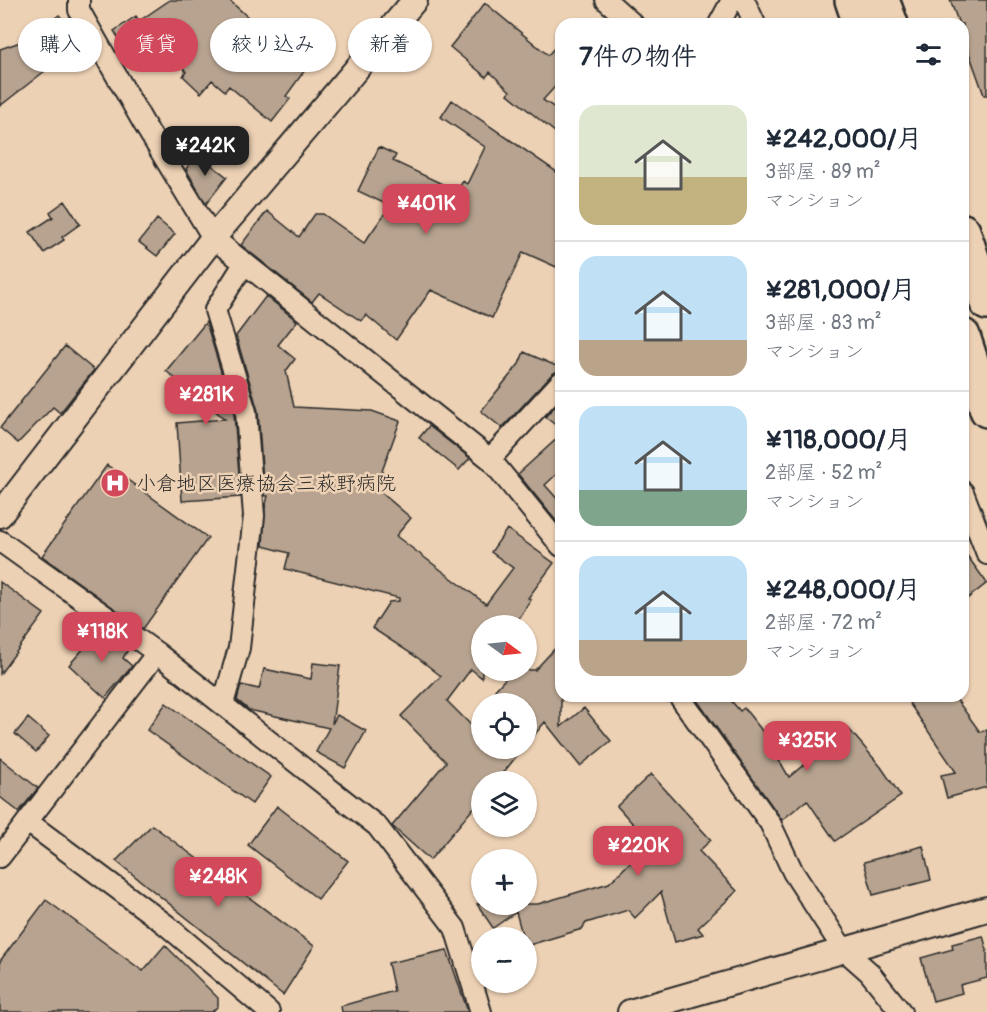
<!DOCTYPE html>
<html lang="ja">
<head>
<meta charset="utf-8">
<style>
  body { margin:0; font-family:Pangolin,"Klee One",sans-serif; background:#f2f2f3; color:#1f2937; height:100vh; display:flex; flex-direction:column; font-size:22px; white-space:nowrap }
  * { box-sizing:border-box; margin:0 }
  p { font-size:20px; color:#747a83 }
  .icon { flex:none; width:33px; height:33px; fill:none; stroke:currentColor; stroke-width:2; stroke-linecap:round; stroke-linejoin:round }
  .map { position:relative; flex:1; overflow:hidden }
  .sheet { position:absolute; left:555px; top:18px; width:414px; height:684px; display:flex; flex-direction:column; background:#fff; border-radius:18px; box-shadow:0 2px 4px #0004 }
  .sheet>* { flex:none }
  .banner { position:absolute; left:18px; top:18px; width:447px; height:54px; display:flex; gap:12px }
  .needle { width:39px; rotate:105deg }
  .controls { position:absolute; left:471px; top:615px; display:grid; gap:12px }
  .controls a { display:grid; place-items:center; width:66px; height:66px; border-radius:50%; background:#fff; box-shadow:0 2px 4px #0004; font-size:30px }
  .price { position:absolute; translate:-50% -51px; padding:0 14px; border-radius:12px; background:#d1495b; color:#fff; font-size:20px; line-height:39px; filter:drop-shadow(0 2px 3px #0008) }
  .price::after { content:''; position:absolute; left:50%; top:36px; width:18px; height:14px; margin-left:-9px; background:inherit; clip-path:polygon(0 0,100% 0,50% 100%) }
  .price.current { background:#222; color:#fff }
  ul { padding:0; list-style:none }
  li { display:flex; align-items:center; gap:18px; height:150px; padding:0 24px }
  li+li { border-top:2px solid #e0e1e3 }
  li span { display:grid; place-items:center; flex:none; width:168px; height:120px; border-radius:18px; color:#555 }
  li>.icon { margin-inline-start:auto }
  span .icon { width:72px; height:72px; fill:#fffc; stroke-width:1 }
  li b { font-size:26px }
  h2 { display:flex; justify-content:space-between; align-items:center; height:72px; padding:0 24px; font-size:26px }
  .tag { padding:0 21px; border-radius:27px; background:#fff; box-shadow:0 2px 4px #0004; font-size:21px; line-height:54px }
  .tag.current { background:#d1495b; color:#fff }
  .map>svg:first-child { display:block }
</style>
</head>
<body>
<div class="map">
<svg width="987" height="1012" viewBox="0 0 987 1012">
  <rect width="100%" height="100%" fill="#edd1b4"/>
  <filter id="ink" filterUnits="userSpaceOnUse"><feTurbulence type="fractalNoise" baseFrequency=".0167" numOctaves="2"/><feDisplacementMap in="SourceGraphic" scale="12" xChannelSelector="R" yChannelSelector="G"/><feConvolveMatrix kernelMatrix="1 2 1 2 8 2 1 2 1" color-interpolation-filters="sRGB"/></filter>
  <g filter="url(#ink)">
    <path fill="#b7a38f" stroke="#2b2b2b" stroke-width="1.5" d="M 170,0 L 229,0 L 272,39 L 273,37 L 285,47 L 305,19 L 329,37 L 286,96 L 290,99 L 272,122 L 229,86 L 225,91 L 212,80 L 201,93 L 183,76 L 186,72 L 167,43 L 135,64 L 114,31 L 136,16 L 139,21 Z
      M 950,0 L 987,0 L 987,95 L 984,95 L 963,36 L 963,24 L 959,24 Z
      M 485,3 L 548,55 L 561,41 L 561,80 L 543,100 L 561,112 L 561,137 L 508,94 L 510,91 L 490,72 L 486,77 L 450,47 Z
      M 59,15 L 73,32 L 51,50 L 59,60 L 0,106 L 0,49 L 26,40 Z
      M 452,100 L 561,175 L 561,269 L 523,252 L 492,318 L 431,290 L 396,340 L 366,315 L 361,321 L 319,293 L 312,302 L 241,245 L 267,211 L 299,237 L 315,214 L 323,214 L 364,243 L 390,206 L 358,191 L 379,147 L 396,155 L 393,161 L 457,191 L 463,181 L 467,184 L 485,147 L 441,117 Z
      M 197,154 L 227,177 L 206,204 L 186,169 Z
      M 65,201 L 80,224 L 62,237 L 64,240 L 44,253 L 30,232 L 53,217 L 50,212 Z
      M 157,219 L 175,234 L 157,256 L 139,242 Z
      M 266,296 L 297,321 L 278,345 L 295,359 L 286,371 L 294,407 L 372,411 L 400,421 L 376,488 L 411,518 L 396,536 L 486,604 L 513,568 L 491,552 L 507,529 L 554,563 L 528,598 L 531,600 L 514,626 L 482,626 L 482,678 L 471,669 L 447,701 L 482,736 L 482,748 L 523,748 L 496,782 L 482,782 L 482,798 L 430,860 L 392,826 L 446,762 L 401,716 L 441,676 L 418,658 L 372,628 L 389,602 L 399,601 L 399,598 L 285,569 L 289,553 L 263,546 L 265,508 L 268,496 L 264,496 L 258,411 L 236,336 Z
      M 206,322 L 234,414 L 241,497 L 182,501 L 177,423 L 225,419 L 166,371 Z
      M 65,346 L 94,370 L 60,413 L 53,407 L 18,443 L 0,428 Z
      M 524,352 L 561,368 L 561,370 L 552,374 L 502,428 L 481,411 L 519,364 Z
      M 561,400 L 561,429 L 545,417 Z
      M 429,426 L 470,458 L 459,470 L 419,438 Z
      M 561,435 L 561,470 L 545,485 L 561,503 L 561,527 L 518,474 Z
      M 107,465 L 208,538 L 143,629 L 42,556 Z
      M 963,550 L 987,583 L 963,602 Z
      M 0,582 L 44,614 L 0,674 Z
      M 102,628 L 129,648 L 123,658 L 132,666 L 105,698 L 69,665 Z
      M 561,642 L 561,727 L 584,708 L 611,741 L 580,766 L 545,722 L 526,745 L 526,704 L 510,704 L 495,690 L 513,670 L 535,670 Z
      M 313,663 L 340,666 L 332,724 L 337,715 L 366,731 L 345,768 L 316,752 L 329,728 L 249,710 L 237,700 L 241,685 L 259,689 L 264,669 L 311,679 Z
      M 694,696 L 727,696 L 740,711 L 744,708 L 760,728 L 789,777 L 848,728 L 881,767 L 901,796 L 835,841 L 807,800 L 782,820 Z
      M 920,696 L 954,696 L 980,732 L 987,730 L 987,787 L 947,798 L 941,775 L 956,772 L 909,703 Z
      M 166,703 L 271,777 L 252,804 L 147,730 Z
      M 28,718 L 49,736 L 36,752 L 15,734 Z
      M 0,758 L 38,788 L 19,812 L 0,797 Z
      M 651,774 L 711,840 L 699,851 L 737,891 L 698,928 L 703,934 L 675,942 L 661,892 L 635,918 L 628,910 L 586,923 L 582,929 L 526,946 L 526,938 L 523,938 L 516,912 L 493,928 L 477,904 L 538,904 L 609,883 L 650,843 L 617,806 Z
      M 277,806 L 348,861 L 318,899 L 248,845 Z
      M 152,825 L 314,946 L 283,995 L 116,861 Z
      M 923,846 L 931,880 L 873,895 L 864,862 Z
      M 46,900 L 143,971 L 165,945 L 218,998 L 218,1006 L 212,1012 L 0,1012 L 0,961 Z
      M 983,936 L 987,950 L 987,978 L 960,985 L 962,993 L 933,1001 L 921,958 L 953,949 L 952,944 Z
      M 447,950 L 468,1012 L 342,1012 L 341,1006 L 394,991 L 388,963 Z"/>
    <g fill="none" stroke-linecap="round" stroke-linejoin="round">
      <g stroke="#2b2b2b" stroke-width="24">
        <path id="minor" d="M 79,0 L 79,10 L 144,124 L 213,238 L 490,459 L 561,546
          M 606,0 L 633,24
          M 744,0 L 755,24
          M 719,24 L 732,0
          M 490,459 L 561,382
          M 963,492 L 987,554
          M 0,541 L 157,653 L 377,826 L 455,928 L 481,1012
          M 679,696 L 770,823 L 793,872 L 843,949 L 869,972 L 901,1012
          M 223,704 L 239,648 L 254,516 L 246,412 L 215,310 L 244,264
          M 28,822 L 165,924 L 269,1012
          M 0,857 L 157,653"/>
      </g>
      <g stroke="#2b2b2b" stroke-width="28">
        <path id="tertiary" d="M 0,515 L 213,238 L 415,0
          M 630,1012 L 987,909"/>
      </g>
      <g stroke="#2b2b2b" stroke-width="38">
        <path id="motorway" d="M 852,0 L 860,24
          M 882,0 L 891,24
          M 963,231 L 987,303
          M 963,336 L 987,410"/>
      </g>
      <use href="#minor" stroke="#edd1b4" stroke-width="20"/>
      <use href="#tertiary" stroke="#edd1b4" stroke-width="24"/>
      <use href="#motorway" stroke="#edd1b4" stroke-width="33"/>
    </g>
  </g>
  <defs>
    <g id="hospital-disc" transform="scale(1.5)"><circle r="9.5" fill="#d1495b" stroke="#edd1b4"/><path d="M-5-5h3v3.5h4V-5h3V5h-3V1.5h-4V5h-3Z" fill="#fff"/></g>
  </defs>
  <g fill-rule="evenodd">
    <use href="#hospital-disc" x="115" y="483"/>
  </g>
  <g text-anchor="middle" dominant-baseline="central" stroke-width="5" stroke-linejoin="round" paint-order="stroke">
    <g font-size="20" fill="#2b2b2b" stroke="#edd1b4" text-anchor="start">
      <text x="136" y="483">小倉地区医療協会三萩野病院</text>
    </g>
  </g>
</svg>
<div class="controls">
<a><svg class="needle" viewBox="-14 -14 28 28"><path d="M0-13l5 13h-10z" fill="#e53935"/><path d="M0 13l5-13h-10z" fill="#747a83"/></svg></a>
<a><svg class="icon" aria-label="locate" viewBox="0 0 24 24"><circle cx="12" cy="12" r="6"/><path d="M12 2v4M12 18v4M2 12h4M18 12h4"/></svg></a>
<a><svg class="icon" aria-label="layers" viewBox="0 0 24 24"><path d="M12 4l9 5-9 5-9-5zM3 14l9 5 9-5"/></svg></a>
<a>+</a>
<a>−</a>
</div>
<b class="price current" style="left:205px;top:177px">¥242K</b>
<b class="price" style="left:426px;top:235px">¥401K</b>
<b class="price" style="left:206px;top:426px">¥281K</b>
<b class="price" style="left:102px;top:663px">¥118K</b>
<b class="price" style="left:807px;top:772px">¥325K</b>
<b class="price" style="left:638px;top:877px">¥220K</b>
<b class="price" style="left:218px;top:908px">¥248K</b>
<div class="banner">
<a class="tag">購入</a>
<a class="tag current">賃貸</a>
<a class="tag">絞り込み</a>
<a class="tag">新着</a>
</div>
<section class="sheet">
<h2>7件の物件<svg class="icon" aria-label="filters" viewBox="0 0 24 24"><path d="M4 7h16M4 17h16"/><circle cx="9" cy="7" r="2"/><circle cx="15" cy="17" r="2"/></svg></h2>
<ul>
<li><span style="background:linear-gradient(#dfe7d0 60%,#c2b280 0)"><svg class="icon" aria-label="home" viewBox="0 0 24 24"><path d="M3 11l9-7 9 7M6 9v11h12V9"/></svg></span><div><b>¥242,000/月</b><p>3部屋 · 89 m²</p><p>マンション</p></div></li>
<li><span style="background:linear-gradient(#bfe0f5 70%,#b9a48a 0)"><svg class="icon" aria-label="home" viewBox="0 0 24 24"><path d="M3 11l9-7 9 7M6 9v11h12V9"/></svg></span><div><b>¥281,000/月</b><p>3部屋 · 83 m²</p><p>マンション</p></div></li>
<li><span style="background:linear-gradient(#bfe0f5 70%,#7fa58c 0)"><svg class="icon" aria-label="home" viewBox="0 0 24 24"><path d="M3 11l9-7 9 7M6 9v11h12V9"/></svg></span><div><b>¥118,000/月</b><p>2部屋 · 52 m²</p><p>マンション</p></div></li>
<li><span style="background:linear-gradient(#bfe0f5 70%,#b9a48a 0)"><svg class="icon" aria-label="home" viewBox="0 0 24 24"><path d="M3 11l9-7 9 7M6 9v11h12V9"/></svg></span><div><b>¥248,000/月</b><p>2部屋 · 72 m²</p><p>マンション</p></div></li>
</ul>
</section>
</div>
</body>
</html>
